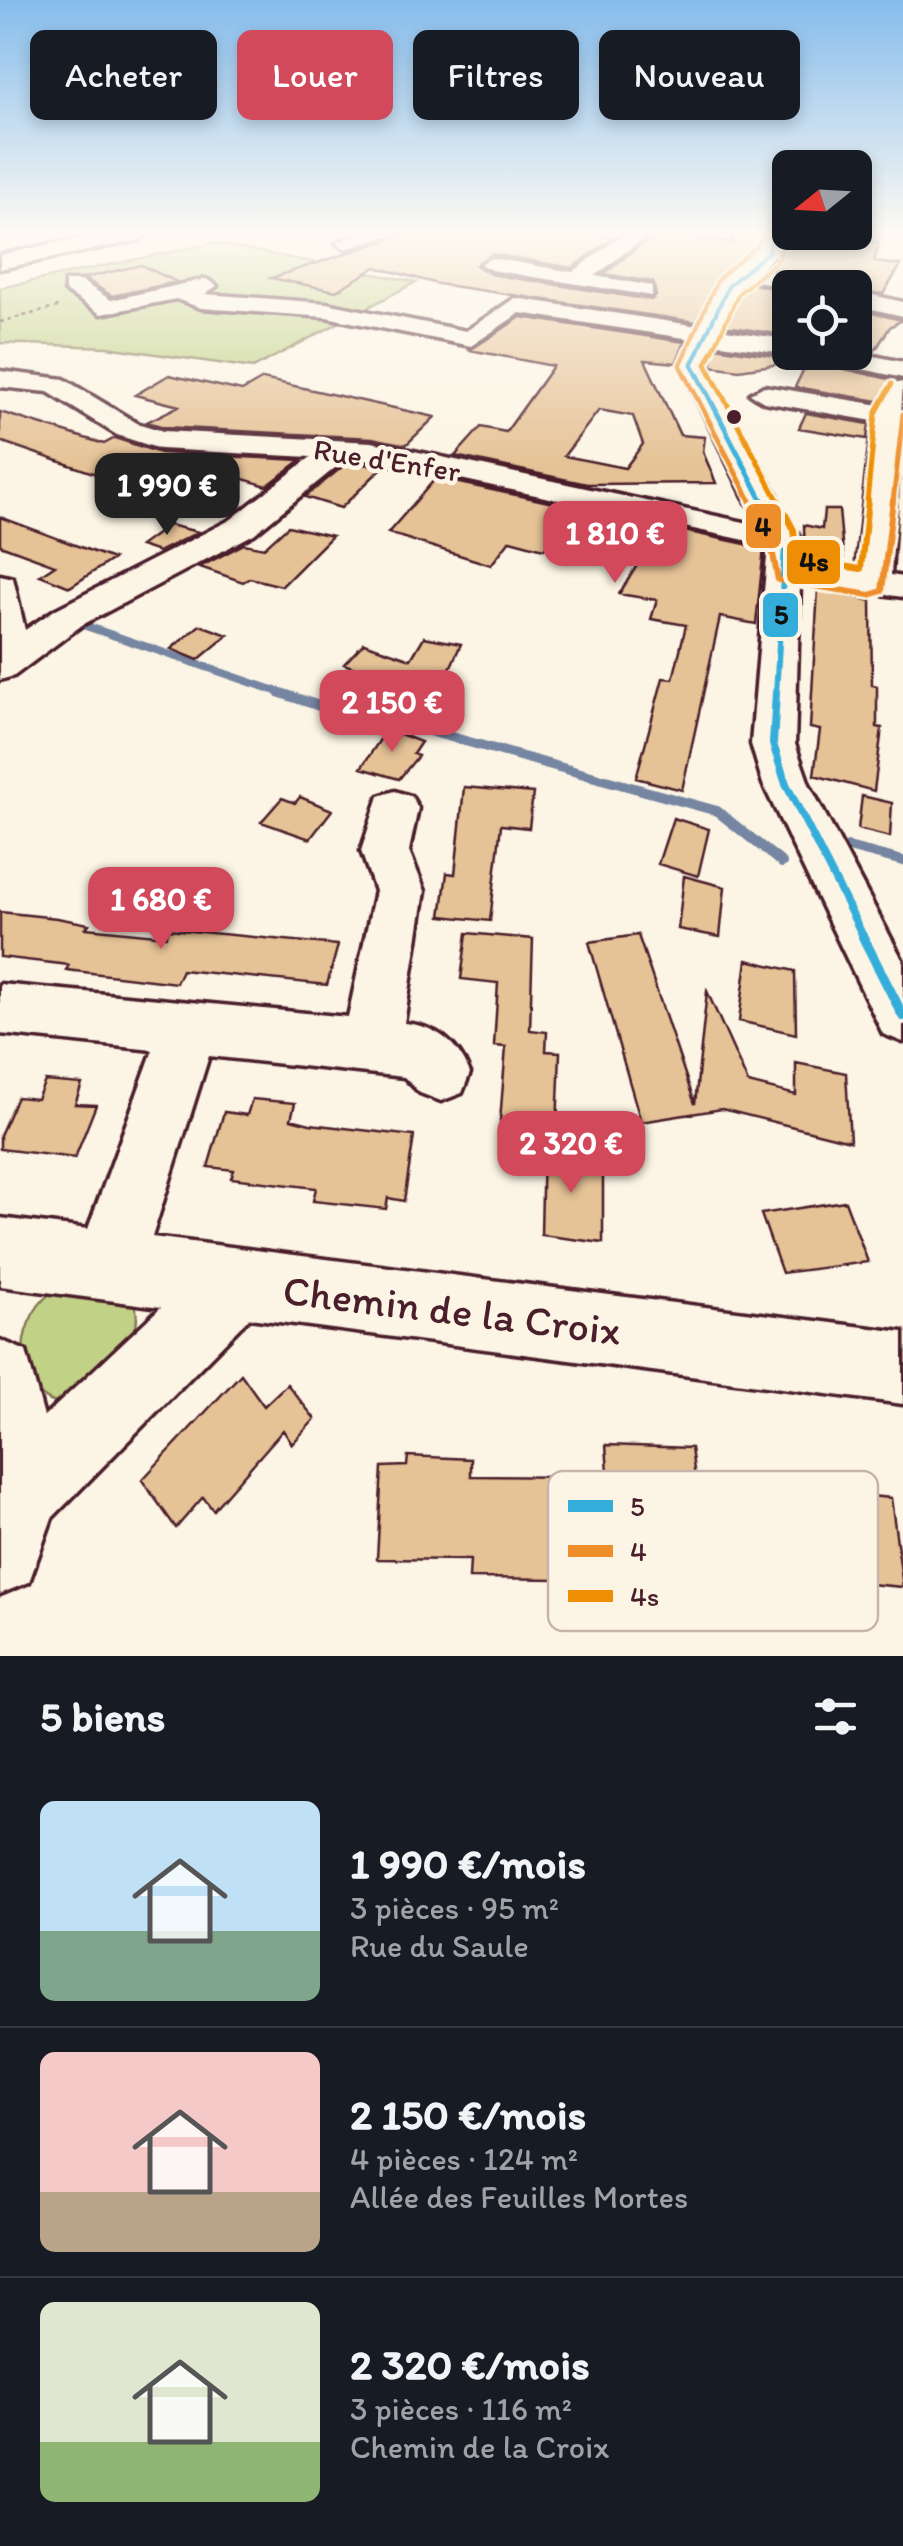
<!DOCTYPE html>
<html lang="fr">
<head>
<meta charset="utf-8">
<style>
  body { margin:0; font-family:Itim,sans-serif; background:#20242c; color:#f1f3f6; height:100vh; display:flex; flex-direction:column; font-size:38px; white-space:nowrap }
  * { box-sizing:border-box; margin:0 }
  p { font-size:32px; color:#9ea1a6 }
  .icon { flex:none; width:55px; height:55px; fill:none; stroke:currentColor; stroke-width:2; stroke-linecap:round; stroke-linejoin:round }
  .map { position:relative; height:1656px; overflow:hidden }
  .drawer { display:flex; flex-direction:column; background:#171b24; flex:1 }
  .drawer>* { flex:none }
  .top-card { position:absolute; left:30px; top:30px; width:845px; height:90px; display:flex; gap:20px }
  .needle { width:65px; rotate:252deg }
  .tools { position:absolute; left:772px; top:150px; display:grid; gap:20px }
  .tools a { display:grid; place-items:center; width:100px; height:100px; border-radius:15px; background:#171b24; box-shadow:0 5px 15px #0003; font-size:50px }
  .price { position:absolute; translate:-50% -85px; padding:0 22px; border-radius:20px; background:#d1495b; color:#fff; font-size:32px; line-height:65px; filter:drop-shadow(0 2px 5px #0008) }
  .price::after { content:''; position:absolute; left:50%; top:60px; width:30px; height:22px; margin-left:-15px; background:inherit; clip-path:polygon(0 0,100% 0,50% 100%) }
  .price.active { background:#222; color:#fff }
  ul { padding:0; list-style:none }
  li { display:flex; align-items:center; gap:30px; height:250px; padding:0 40px }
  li+li { border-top:2px solid #363941 }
  li span { display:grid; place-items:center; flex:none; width:280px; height:200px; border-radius:15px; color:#555 }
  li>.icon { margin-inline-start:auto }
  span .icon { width:120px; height:120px; fill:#fffc; stroke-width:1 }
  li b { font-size:42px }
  h2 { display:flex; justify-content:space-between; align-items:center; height:120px; padding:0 40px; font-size:42px }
  .pill { padding:0 35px; border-radius:15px; background:#171b24; box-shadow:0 5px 15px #0003; font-size:35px; line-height:90px }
  .pill.active { background:#d1495b; color:#fff }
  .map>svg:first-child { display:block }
</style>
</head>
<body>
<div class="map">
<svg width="903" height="1656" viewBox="0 0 903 1656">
  <rect width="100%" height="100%" fill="#fcf5e5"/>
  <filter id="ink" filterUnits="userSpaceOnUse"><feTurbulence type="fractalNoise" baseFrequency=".01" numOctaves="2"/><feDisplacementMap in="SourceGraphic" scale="20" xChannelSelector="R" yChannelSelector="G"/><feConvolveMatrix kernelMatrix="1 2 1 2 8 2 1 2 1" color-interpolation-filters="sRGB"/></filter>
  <g filter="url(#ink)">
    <path fill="#c1d186" stroke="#867858" stroke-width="2.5" d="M 213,243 L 416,282 L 253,368 L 107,347 L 0,343 L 0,288 Z
      M 58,1288 L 132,1297 C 155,1348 93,1376 58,1404 C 7,1388 16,1312 58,1288 Z"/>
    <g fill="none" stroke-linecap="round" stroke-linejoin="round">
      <path stroke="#7585a2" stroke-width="8" d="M 80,624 L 285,694"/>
      <path stroke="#7585a2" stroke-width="10" d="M 278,692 L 349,716 L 379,717 L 717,811 L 782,863
        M 848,847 L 903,861"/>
    </g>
    <path fill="#e6c397" stroke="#4a1f2b" stroke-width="2.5" fill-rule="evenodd" d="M 406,234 L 595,234 L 613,238 L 572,268 L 492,254 L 476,265 L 490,274 L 651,300 L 656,296 L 653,282 L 604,274 L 641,244 L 667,234 L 732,243 L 731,234 L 760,234 L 756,247 L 718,278 L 696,322 L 438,284 L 376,267 L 336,291 L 271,278 Z
      M 788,234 L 844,235 L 879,243 L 874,262 L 901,265 L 883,294 L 828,288 L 768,267 L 782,253 Z
      M 141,265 L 177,282 L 112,296 L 84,278 Z
      M 751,283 L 790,293 L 790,336 L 726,326 L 742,290 Z
      M 855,309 L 902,320 L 890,327 L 874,352 L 855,348 Z
      M 521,317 L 685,342 L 676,363 L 645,360 L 680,435 L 705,437 L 703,452 L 716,483 L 587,484 L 455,456 L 481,427 L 506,432 L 553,366 L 470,350 ZM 599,410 L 633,416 L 643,444 L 625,468 L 564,456 Z
      M 716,347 L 789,358 L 801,354 L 806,360 L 739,370 L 711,366 Z
      M 808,361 L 894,380 L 878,401 L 795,387 Z
      M 169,375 L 242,391 L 263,379 L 435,417 L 406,445 L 372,438 L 164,427 L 147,422 L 179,406 L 135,395 Z
      M 0,412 L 104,444 L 115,438 L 160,453 L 301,460 L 267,486 L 223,473 L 204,487 L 157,473 L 143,481 L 132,477 L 122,483 L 0,441 Z
      M 806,413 L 869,424 L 867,439 L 799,428 Z
      M 347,463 L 384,466 L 341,508 L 305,497 Z
      M 436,478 L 764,548 L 756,624 L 720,617 L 682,790 L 636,778 L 663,678 L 673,679 L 686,625 L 651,619 L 657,600 L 619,594 L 646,551 L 565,532 L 557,543 L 550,541 L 544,549 L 510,540 L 491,565 L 388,533 Z
      M 824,510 L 839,510 L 844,564 L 805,559 L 804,525 L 822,529 Z
      M 0,517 L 75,545 L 113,559 L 70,587 L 40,575 L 55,565 L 0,545 Z
      M 169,525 L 198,532 L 158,552 L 140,546 Z
      M 288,526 L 332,536 L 282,586 L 250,578 L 243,582 L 200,567 L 244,544 L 264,548 Z
      M 818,589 L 871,601 L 872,685 L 877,686 L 877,727 L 882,728 L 874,791 L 814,775 L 820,730 L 810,728 Z
      M 200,625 L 228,635 L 198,660 L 171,649 Z
      M 424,637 L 461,644 L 439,693 L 397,684 L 344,664 L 364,643 L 411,659 Z
      M 387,729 L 421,742 L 413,754 L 418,756 L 399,779 L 361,768 Z
      M 464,787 L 533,793 L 529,828 L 501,825 L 490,921 L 441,916 L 447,873 L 455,874 Z
      M 862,796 L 892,803 L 890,837 L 858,829 Z
      M 300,797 L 332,810 L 310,839 L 261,822 L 282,798 L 295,803 Z
      M 673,818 L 709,829 L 698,876 L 658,864 Z
      M 684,876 L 725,887 L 720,937 L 678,929 Z
      M 0,912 L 57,918 L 89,924 L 86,928 L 166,936 L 169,929 L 338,945 L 327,985 L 182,970 L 176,983 L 66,970 L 69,965 L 0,957 Z
      M 467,933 L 533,939 L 530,1030 L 547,1032 L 546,1051 L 560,1052 L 557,1128 L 500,1121 L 506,1047 L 494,1046 L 498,983 L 461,979 Z
      M 638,935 L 695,1104 L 707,991 L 748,1083 L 796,1095 L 796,1063 L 846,1073 L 850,1141 L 722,1109 L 641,1122 L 589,942 Z
      M 747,960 L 795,971 L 796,1034 L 739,1021 Z
      M 45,1081 L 82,1084 L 75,1104 L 96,1105 L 75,1158 L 0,1149 L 0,1135 L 17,1097 L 37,1099 Z
      M 252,1099 L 295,1103 L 291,1119 L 310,1124 L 414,1136 L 404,1201 L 388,1198 L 386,1209 L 313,1201 L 316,1188 L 231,1178 L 234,1170 L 208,1167 L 224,1112 L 247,1115 Z
      M 543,1144 L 585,1149 L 584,1173 L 603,1175 L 603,1243 L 541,1235 Z
      M 845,1201 L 868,1262 L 782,1273 L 761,1214 Z
      M 241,1374 L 264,1406 L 287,1384 L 315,1419 L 292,1444 L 283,1430 L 213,1510 L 203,1497 L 176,1528 L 142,1480 Z
      M 606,1445 L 691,1448 L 704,1543 L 556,1542 L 558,1579 L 469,1578 L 470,1560 L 377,1559 L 382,1467 L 407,1466 L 408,1456 L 471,1459 L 471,1476 L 579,1477 L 608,1472 Z
      M 791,1489 L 891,1498 L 903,1587 L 805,1578 Z"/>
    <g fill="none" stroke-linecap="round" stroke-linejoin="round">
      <g stroke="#4a1f2b" stroke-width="7">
        <path id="minor" d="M 360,233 L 395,233 L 346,249 L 336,243 Z
          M 625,233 L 650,233 L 595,276 L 652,286 L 652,296 L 491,270 L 480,264 L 491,258 L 573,272 Z
          M 764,233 L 784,233 L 778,252 L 761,269 L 824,288 L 790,289 L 750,279 L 739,288 L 720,329 L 790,340 L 790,352 L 798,352 L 790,354 L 714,343 L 705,364 L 799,535 L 801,562 L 856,570 L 873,421 L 764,402 L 750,394 L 764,386 L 880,405 L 893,384 L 903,382 L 891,575 L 903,577 L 903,597 L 800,583 L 795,744 L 809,784 L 903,961 L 903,1042 L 883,1034 L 763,784 L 751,744 L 768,545 L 372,460 L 346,459 L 254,534 L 82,625 L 14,676 L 0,680 L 0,575 L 13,578 L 25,630 L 56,609 L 230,520 L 311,457 L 160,449 L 117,435 L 48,392 L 0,387 L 0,371 L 64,379 L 137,423 L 163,431 L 372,442 L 758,525 L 679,364 L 691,339 L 520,313 L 471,346 L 326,317 L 201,308 L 176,299 L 101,314 L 65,291 L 65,281 L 81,281 L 111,300 L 206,279 L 217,286 L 205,294 L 326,303 L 466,331 L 515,298 L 698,326 L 721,280 L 759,249 Z
          M 855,291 L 903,302 L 903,316 L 855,305 Z
          M 804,352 L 855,352 L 903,362 L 903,378 L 807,357 Z
          M 395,791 L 411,796 L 418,808 L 409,851 L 425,891 L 404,1023 C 437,1026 458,1043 470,1073 L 462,1093 L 441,1101 L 420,1093 L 404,1077 L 209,1056 L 152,1237 L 903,1332 L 903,1404 L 249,1318 L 52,1518 L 29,1582 L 0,1594 L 0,1340 L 26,1351 L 44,1417 L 161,1307 L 0,1286 L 0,1218 L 88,1229 L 153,1050 L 0,1034 L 0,984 L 348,1017 L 375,891 L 361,851 L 379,796 Z"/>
      </g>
      <g stroke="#4a1f2b" stroke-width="7">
        <path id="highway" d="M 103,233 L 150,233 L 139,240 L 0,269 L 0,255 Z"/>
      </g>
      <path stroke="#4a1f2b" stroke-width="2.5" stroke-dasharray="4 4" stroke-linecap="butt" d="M 0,322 L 62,306"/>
      <use href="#minor" fill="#fcf5e5" fill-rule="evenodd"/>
      <use href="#highway" fill="#fcf5e5" fill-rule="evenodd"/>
      <g stroke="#fcf5e5" stroke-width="8">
        <path id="bus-1-far4" d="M 698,352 L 729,285 L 768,252 L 774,233"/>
      </g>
      <g stroke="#fcf5e5" stroke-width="10">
        <path id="bus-1-far3" d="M 699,350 L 692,364 L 763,502"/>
      </g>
      <g stroke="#fcf5e5" stroke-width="12">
        <path id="bus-1-far2" d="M 762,500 L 785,545 L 776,694"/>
      </g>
      <g stroke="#fcf5e5" stroke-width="15">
        <path id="bus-1-far1" d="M 776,692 L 773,744 L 786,784 L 865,940"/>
      </g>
      <g stroke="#fcf5e5" stroke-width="18">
        <path id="bus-1" d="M 863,937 L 903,1016"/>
      </g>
      <g stroke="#fcf5e5" stroke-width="8">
        <path id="bus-2-far2" d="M 686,352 L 718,279 L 757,245 L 761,233"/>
      </g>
      <g stroke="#fcf5e5" stroke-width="10">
        <path id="bus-2-far1" d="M 687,350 L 680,365 L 751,502
          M 893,502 L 903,414"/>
      </g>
      <g stroke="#fcf5e5" stroke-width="12">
        <path id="bus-2" d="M 750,500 L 770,539 L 778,580 L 870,595 L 882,591 L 893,500"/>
      </g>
      <g stroke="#fcf5e5" stroke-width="8">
        <path id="bus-3-far2" d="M 712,352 L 739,293 L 778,260 L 786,237"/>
      </g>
      <g stroke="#fcf5e5" stroke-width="10">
        <path id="bus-3-far1" d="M 713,350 L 706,364 L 779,502
          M 867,502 L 876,413 L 892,384"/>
      </g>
      <g stroke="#fcf5e5" stroke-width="12">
        <path id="bus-3" d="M 778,500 L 794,530 L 797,559 L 861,569 L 868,500"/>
      </g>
      <use href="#bus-1-far4" stroke="#35addb" stroke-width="4"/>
      <use href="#bus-1-far3" stroke="#35addb" stroke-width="5"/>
      <use href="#bus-1-far2" stroke="#35addb" stroke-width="6"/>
      <use href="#bus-1-far1" stroke="#35addb" stroke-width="8"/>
      <use href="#bus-1" stroke="#35addb" stroke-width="10"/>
      <use href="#bus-2-far2" stroke="#ee8e2a" stroke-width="4"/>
      <use href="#bus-2-far1" stroke="#ee8e2a" stroke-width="5"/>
      <use href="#bus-2" stroke="#ee8e2a" stroke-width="6"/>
      <use href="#bus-3-far2" stroke="#ed8e04" stroke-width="4"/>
      <use href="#bus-3-far1" stroke="#ed8e04" stroke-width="5"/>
      <use href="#bus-3" stroke="#ed8e04" stroke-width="6"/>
    </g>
  </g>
  <linearGradient id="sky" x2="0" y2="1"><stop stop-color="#85bcec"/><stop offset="0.5" stop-color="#fefaf3"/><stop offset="1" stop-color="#fefaf3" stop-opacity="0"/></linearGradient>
  <rect width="903" height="465" fill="url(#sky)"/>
  <circle fill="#4a1f2b" stroke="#fcf5e5" stroke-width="4" cx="734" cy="417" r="9"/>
  <g text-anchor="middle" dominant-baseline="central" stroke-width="9" stroke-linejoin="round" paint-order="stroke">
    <g font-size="30" fill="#4a1f2b" stroke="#fcf5e5">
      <text transform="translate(387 460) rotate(9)">Rue d'Enfer</text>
    </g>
    <g font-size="42" fill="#4a1f2b" stroke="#fcf5e5">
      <text transform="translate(452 1310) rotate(7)">Chemin de la Croix</text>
    </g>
  </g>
  <rect x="548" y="1471" width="330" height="160" rx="15" fill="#fcf5e5" stroke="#c7b5ad" stroke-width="2.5"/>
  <rect x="568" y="1500" width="45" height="12" fill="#35addb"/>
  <rect x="568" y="1545" width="45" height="12" fill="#ee8e2a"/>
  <rect x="568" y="1590" width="45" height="12" fill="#ed8e04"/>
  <g font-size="28" fill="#4a1f2b">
    <text x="630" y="1516">5</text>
    <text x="630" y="1561">4</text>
    <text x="630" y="1606">4s</text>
  </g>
  <g stroke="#fcf5e5" stroke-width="4">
    <rect x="744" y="502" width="39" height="48" rx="10" fill="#ee8e2a"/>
    <rect x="785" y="538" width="57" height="48" rx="10" fill="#ed8e04"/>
    <rect x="761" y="591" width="39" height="48" rx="10" fill="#35addb"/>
  </g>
  <g font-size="28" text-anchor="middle" font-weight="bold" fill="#111">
    <text x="763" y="536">4</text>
    <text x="814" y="571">4s</text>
    <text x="781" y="624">5</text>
  </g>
</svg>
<div class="tools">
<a><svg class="needle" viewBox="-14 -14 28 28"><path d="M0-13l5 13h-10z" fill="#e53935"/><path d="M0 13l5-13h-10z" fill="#9ea1a6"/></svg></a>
<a><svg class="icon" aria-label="locate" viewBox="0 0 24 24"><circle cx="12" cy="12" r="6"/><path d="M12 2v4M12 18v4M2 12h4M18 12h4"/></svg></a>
</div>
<b class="price active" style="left:167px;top:538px">1 990 €</b>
<b class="price" style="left:615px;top:586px">1 810 €</b>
<b class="price" style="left:392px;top:755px">2 150 €</b>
<b class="price" style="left:161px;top:952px">1 680 €</b>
<b class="price" style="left:571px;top:1196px">2 320 €</b>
<div class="top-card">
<a class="pill">Acheter</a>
<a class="pill active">Louer</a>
<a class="pill">Filtres</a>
<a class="pill">Nouveau</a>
</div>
</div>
<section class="drawer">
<h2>5 biens<svg class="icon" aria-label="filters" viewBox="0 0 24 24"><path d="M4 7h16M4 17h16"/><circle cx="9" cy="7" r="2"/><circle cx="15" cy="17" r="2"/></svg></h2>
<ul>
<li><span style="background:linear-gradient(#bfe0f5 65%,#7fa58c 0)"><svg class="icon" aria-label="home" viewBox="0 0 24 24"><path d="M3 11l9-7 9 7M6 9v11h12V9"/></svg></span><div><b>1 990 €/mois</b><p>3 pièces · 95 m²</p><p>Rue du Saule</p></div></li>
<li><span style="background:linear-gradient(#f6c9c9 70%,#b9a48a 0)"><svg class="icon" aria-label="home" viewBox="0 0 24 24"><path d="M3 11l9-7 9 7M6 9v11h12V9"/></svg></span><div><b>2 150 €/mois</b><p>4 pièces · 124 m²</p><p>Allée des Feuilles Mortes</p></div></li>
<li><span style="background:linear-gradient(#dfe7d0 70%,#8fb573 0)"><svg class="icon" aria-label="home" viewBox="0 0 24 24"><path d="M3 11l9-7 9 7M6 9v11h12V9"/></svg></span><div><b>2 320 €/mois</b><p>3 pièces · 116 m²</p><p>Chemin de la Croix</p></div></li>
</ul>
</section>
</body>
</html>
